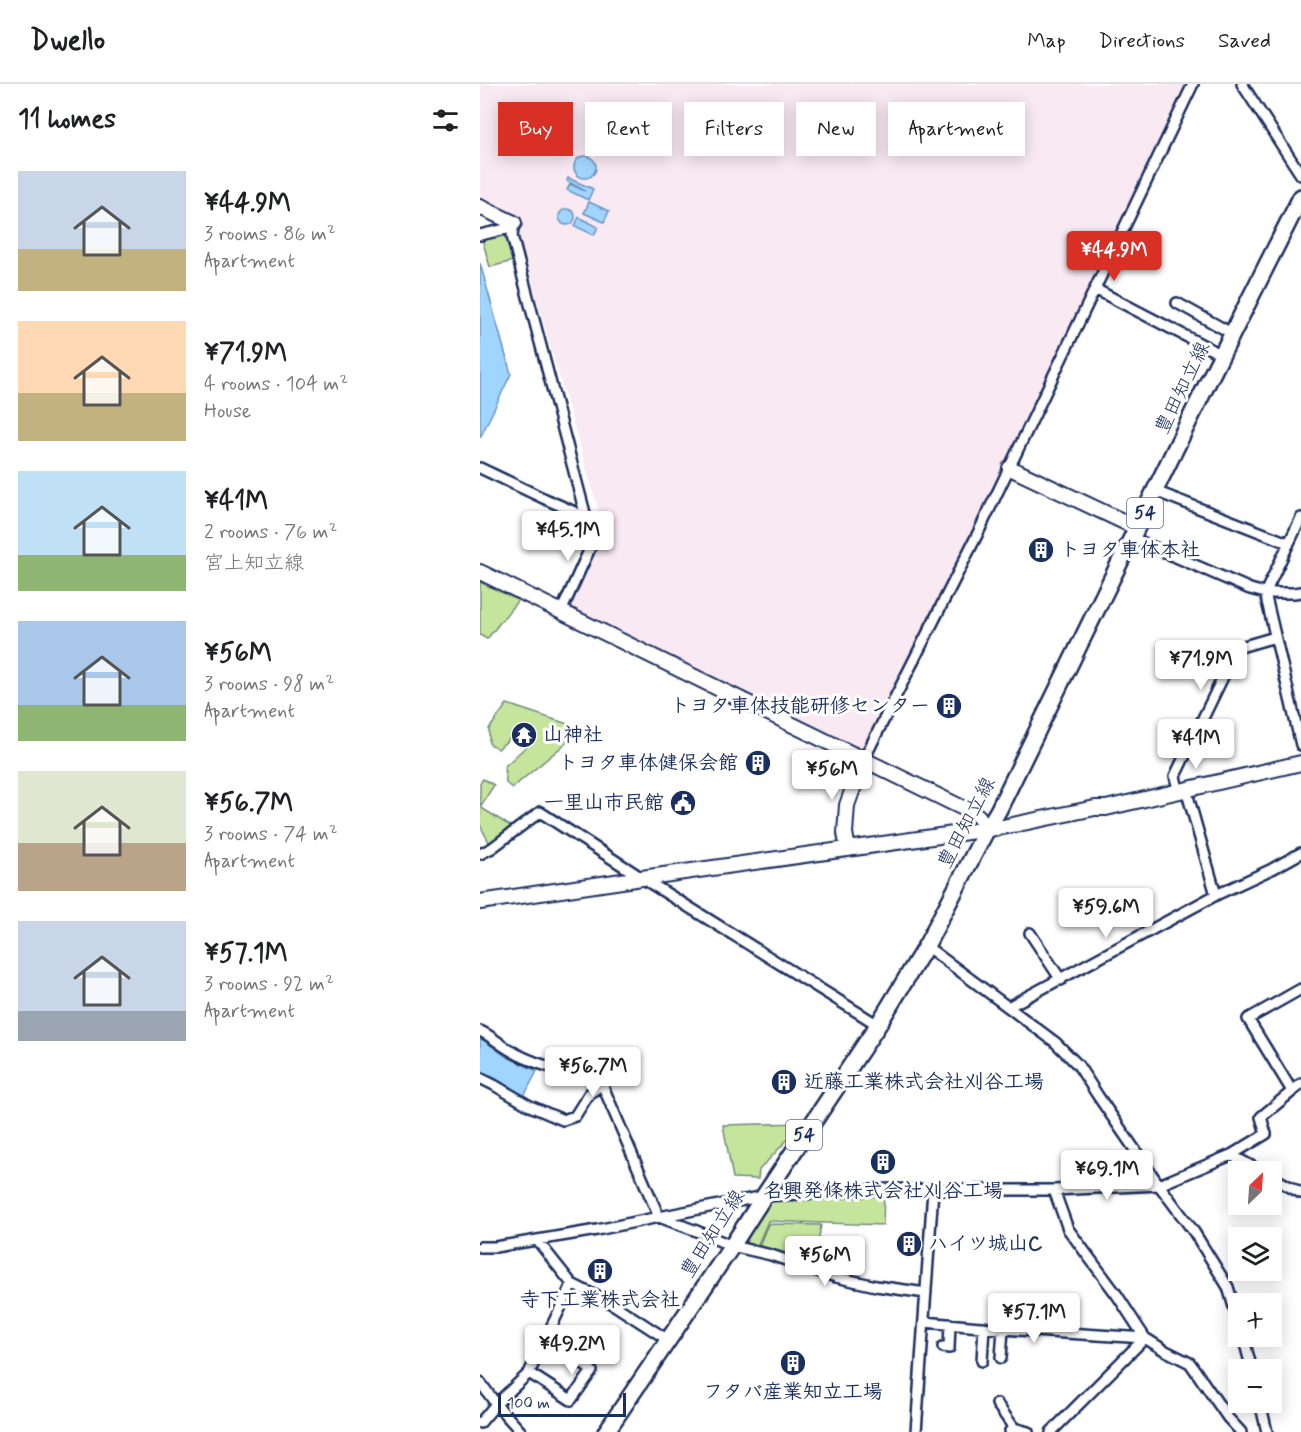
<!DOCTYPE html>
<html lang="en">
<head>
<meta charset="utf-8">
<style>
  body { margin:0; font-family:Mynerve,"Klee One",sans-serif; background:#f2f2f2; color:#202124; height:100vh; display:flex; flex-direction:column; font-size:22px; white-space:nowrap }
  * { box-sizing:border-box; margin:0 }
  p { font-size:20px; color:#757577 }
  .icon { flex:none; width:33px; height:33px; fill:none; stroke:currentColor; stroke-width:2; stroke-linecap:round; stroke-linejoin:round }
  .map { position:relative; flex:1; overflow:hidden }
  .side { display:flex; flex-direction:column; background:#fff; width:480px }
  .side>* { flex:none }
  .guide { position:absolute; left:18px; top:18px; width:570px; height:54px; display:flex; gap:12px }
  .needle { width:39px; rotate:25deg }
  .fabs { position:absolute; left:748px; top:1077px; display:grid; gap:12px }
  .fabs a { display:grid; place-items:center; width:54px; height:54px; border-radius:0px; background:#fff; box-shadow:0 3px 15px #0003; font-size:30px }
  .scale { position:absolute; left:18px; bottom:15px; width:128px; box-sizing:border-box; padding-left:6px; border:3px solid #1b2f5e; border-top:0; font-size:16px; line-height:21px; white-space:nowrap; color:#1b2f5e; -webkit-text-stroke:4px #fff; paint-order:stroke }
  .price { position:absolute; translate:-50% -51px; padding:0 14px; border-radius:6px; background:#fff; color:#222; font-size:20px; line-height:39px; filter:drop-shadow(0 2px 3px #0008) }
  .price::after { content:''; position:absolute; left:50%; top:36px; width:18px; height:14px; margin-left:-9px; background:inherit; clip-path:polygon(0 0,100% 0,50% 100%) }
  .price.selected { background:#d93025; color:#fff }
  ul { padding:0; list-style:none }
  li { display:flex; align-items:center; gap:18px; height:150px; padding:0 18px }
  li span { display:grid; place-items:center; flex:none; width:168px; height:120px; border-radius:0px; color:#555 }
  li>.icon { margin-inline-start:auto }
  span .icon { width:72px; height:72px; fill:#fffc; stroke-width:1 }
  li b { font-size:26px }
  h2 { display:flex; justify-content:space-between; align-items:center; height:72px; padding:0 18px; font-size:26px }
  .pill { padding:0 21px; border-radius:0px; background:#fff; box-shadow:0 3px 15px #0003; font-size:21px; line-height:54px }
  .pill.selected { background:#d93025; color:#fff }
  header { display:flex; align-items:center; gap:36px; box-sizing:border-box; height:84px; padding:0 30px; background:#fff; border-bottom:2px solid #e0e0e0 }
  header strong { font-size:28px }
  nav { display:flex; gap:33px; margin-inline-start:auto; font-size:21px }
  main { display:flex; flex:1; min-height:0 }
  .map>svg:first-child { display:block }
</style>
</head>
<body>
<header>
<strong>Dwello</strong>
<nav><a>Map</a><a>Directions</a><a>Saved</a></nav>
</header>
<main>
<section class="side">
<h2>11 homes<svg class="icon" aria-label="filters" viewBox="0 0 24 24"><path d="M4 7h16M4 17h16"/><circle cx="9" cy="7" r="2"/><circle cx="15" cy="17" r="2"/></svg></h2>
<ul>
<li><span style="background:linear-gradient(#c9d6e8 65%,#c2b280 0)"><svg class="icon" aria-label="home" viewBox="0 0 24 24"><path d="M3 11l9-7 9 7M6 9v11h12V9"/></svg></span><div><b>¥44.9M</b><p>3 rooms · 86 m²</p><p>Apartment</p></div></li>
<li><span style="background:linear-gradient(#ffd9b3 60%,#c2b280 0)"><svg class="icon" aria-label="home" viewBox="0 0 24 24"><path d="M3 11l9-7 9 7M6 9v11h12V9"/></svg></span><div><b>¥71.9M</b><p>4 rooms · 104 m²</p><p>House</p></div></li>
<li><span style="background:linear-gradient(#bfe0f5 70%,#8fb573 0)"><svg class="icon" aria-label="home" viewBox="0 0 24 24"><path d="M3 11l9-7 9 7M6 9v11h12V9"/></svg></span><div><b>¥41M</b><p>2 rooms · 76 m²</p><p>宮上知立線</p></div></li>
<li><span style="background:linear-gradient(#a9c7e8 70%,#8fb573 0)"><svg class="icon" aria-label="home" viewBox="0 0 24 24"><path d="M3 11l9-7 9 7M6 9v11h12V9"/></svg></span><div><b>¥56M</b><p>3 rooms · 98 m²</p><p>Apartment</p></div></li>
<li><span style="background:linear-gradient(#dfe7d0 60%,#b9a48a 0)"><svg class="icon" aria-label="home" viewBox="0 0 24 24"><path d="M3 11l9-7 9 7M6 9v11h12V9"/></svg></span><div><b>¥56.7M</b><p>3 rooms · 74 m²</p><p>Apartment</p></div></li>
<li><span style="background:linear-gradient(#c9d6e8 75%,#9aa5b1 0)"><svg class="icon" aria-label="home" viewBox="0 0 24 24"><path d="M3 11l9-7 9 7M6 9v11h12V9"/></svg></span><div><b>¥57.1M</b><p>3 rooms · 92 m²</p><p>Apartment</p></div></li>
</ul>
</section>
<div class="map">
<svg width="821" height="1348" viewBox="0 0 821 1348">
  <rect width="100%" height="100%" fill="#fff"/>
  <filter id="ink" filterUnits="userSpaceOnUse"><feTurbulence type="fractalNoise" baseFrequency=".0167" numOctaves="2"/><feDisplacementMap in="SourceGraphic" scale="12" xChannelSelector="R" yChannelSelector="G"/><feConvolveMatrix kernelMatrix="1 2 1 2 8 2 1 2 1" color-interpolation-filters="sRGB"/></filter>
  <g filter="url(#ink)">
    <path fill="#f8e9f2" d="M 0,0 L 709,0 L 405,634 L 386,666 L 382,667 L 88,527 L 125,448 L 33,135 L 0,119 Z"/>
    <path fill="#c5e59d" stroke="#708a7e" stroke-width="1.5" d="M 26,149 L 33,177 L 10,183 L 2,155 Z
      M 0,498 L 38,516 L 7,555 L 0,551 Z
      M 27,620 L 103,645 L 32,704 L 26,699 L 25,682 L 52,657 L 41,644 L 18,665 L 9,659 L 9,645 Z
      M 3,695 L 14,701 L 0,723 L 35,745 L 10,760 L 0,741 L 0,699 Z
      M 323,1039 L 279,1086 L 278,1095 L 253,1094 L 243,1041 Z
      M 404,1111 L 403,1141 L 288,1137 L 276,1165 L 261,1161 L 289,1116 Z
      M 288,1140 L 341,1141 L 337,1166 L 315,1174 L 278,1164 Z"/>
    <path fill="#9fd5fe" stroke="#6a93be" stroke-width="1.5" d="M94 83a11 11 0 1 1 22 0a11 11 0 1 1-22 0Z
      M 88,94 L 113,105 L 108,116 L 87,106 L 90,100 L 105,107 L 87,97 Z
      M 109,118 L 129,127 L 124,138 L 104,129 Z
      M79 133a8 8 0 1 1 16 0a8 8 0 1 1-16 0Z
      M 99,133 L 118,143 L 114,151 L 95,142 Z
      M 0,179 L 31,290 L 0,354 Z
      M 0,954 L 27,973 L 57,987 L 43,1014 L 0,990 Z"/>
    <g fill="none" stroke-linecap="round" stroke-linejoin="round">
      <g stroke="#1b2f5e" stroke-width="14">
        <path id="street" d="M 762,0 L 821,91
          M 34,139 L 32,152 L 106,433 L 121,440 L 81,528
          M 0,151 L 26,145 L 34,139
          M 615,205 L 742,271
          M 697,219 L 753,250
          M 0,384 L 63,414 L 106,433
          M 675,407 L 808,459
          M 821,434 L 785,509 L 814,509 L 821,508
          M 652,454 L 770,505 L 785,509 L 821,661
          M 384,675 L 499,447 L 713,0
          M 697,701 L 695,692 L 757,564 L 795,553
          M 706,705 L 736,811
          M 0,770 L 12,764 L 60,728 L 162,794 L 398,941
          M 550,849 L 581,896
          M 446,862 L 575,958 L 598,981 L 618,1012 L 679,1101 L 714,1148 L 748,1203 L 759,1240
          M 528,923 L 736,811 L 792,785 L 821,769
          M 0,947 C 10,951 18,959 28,965 C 54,981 84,988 114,991 L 122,1000 L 179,1133 L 284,1112 L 410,1105 L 453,1106 L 574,1106 L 679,1101 L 751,1071 L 786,1050 L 781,1033 L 821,1000
          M 0,994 L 14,1001 L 50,1022 L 83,1036 L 95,1032 L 109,1010 L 122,1000
          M 812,1007 L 768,935 L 821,905
          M 751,1071 L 782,1088
          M 792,1093 L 821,1109
          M 574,1106 L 588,1145 L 637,1211 L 665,1254 L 684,1266 L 710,1279 L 748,1334 L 761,1348
          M 57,1156 L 92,1200 L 134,1221 L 188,1256
          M 0,1163 L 15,1163 L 117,1146 L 179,1133 L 214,1146 L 252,1162 L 291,1171 L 356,1193 L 396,1202 L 446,1209
          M 444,1238 L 523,1245 L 665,1254
          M 763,1252 L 772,1286
          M 463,1263 L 469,1264 L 470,1240
          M 521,1274 L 523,1245
          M 502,1277 L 504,1243
          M 49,1289 L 91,1316 L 112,1287 L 67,1253
          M 0,1298 L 16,1320 L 41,1348
          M 780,1318 L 787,1348
          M 517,1320 L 534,1344
          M 0,1339 L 16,1320 L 49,1289 L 92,1200
          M 530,1347 L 534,1344 L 548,1348
          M 436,1348 L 453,1106
          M 571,1348 L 665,1254"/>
      </g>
      <g stroke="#1b2f5e" stroke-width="18">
        <path id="secondary" d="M 0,123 L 34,139
          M 530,384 L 657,444
          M 0,488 L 491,728 L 498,732 L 507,745
          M 368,765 L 365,749 L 367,721 L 384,675
          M 0,818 L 162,794 L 523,743 L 615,724 L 626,724 L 821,679"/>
      </g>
      <g stroke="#1b2f5e" stroke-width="20">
        <path id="primary" d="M 126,1348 L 252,1162 L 284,1112 L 398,941 L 446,862 L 507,745 L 518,727 L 729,296 L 821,113"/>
      </g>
      <use href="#street" stroke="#fff" stroke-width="9"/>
      <use href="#secondary" stroke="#fff" stroke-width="14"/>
      <use href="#primary" stroke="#fff" stroke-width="15"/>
    </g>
  </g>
  <defs>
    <g id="building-disc" transform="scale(1.35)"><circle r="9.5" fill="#1b2f5e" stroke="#fff"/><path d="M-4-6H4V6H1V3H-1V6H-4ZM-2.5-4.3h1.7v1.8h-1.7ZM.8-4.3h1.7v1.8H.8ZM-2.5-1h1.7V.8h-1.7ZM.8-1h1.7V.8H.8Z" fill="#fff"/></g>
    <g id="temple-disc" transform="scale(1.35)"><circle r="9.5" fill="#1b2f5e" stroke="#fff"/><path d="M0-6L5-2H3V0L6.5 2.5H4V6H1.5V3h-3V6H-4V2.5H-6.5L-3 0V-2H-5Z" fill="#fff"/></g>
    <g id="civic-disc" transform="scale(1.35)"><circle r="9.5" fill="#1b2f5e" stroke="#fff"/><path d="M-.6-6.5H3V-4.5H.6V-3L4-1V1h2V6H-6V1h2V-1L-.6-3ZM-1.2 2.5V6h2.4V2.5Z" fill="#fff"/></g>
  </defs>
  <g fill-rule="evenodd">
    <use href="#building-disc" x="561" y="466"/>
    <use href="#building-disc" x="469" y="622"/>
    <use href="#temple-disc" x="44" y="651"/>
    <use href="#building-disc" x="278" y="679"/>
    <use href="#civic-disc" x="203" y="719"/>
    <use href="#building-disc" x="304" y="998"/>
    <use href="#building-disc" x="403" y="1078"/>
    <use href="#building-disc" x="429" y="1160"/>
    <use href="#building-disc" x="120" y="1187"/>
    <use href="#building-disc" x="313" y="1279"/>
  </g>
  <g text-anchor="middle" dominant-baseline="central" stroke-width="6" stroke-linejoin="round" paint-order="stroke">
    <g fill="#fff" stroke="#5f6d8e" stroke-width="1.5">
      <rect x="647" y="414" width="36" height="30" rx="4.5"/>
      <rect x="306" y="1036" width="36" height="30" rx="4.5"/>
    </g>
    <g font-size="18" font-weight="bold" fill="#1b2f5e">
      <text x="665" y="429">54</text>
      <text x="324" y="1051">54</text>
    </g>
    <g font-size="20" fill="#1b2f5e" stroke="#fff">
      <text transform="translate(703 304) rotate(-64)">豊田知立線</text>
      <text transform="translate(487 739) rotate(-62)">豊田知立線</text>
      <text transform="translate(233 1150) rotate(-57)">豊田知立線</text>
    </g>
    <g font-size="20" font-weight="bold" fill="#1b2f5e" stroke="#fff" text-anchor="start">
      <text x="580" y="466">トヨタ車体本社</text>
      <text x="450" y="622" text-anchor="end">トヨタ車体技能研修センター</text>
      <text x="63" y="651">山神社</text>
      <text x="258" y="679" text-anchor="end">トヨタ車体健保会館</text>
      <text x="184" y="719" text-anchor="end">一里山市民館</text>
      <text x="324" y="998">近藤工業株式会社刈谷工場</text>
      <text x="403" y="1107" text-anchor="middle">名興発條株式会社刈谷工場</text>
      <text x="448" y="1160">ハイツ城山C</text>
      <text x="120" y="1216" text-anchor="middle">寺下工業株式会社</text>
      <text x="313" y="1308" text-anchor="middle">フタバ産業知立工場</text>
    </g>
  </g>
</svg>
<div class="fabs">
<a><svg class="needle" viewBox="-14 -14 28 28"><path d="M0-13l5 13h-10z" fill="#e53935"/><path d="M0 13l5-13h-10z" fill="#757577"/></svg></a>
<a><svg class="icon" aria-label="layers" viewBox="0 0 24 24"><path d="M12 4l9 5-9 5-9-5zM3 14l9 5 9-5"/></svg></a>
<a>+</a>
<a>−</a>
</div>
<div class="scale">100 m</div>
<b class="price selected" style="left:634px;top:198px">¥44.9M</b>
<b class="price" style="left:88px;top:478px">¥45.1M</b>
<b class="price" style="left:721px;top:607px">¥71.9M</b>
<b class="price" style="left:716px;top:686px">¥41M</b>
<b class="price" style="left:352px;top:717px">¥56M</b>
<b class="price" style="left:626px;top:855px">¥59.6M</b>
<b class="price" style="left:113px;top:1014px">¥56.7M</b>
<b class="price" style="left:627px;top:1117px">¥69.1M</b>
<b class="price" style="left:345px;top:1203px">¥56M</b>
<b class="price" style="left:554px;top:1260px">¥57.1M</b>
<b class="price" style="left:92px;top:1292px">¥49.2M</b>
<div class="guide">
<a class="pill selected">Buy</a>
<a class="pill">Rent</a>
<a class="pill">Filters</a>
<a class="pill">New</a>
<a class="pill">Apartment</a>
</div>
</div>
</main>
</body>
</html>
